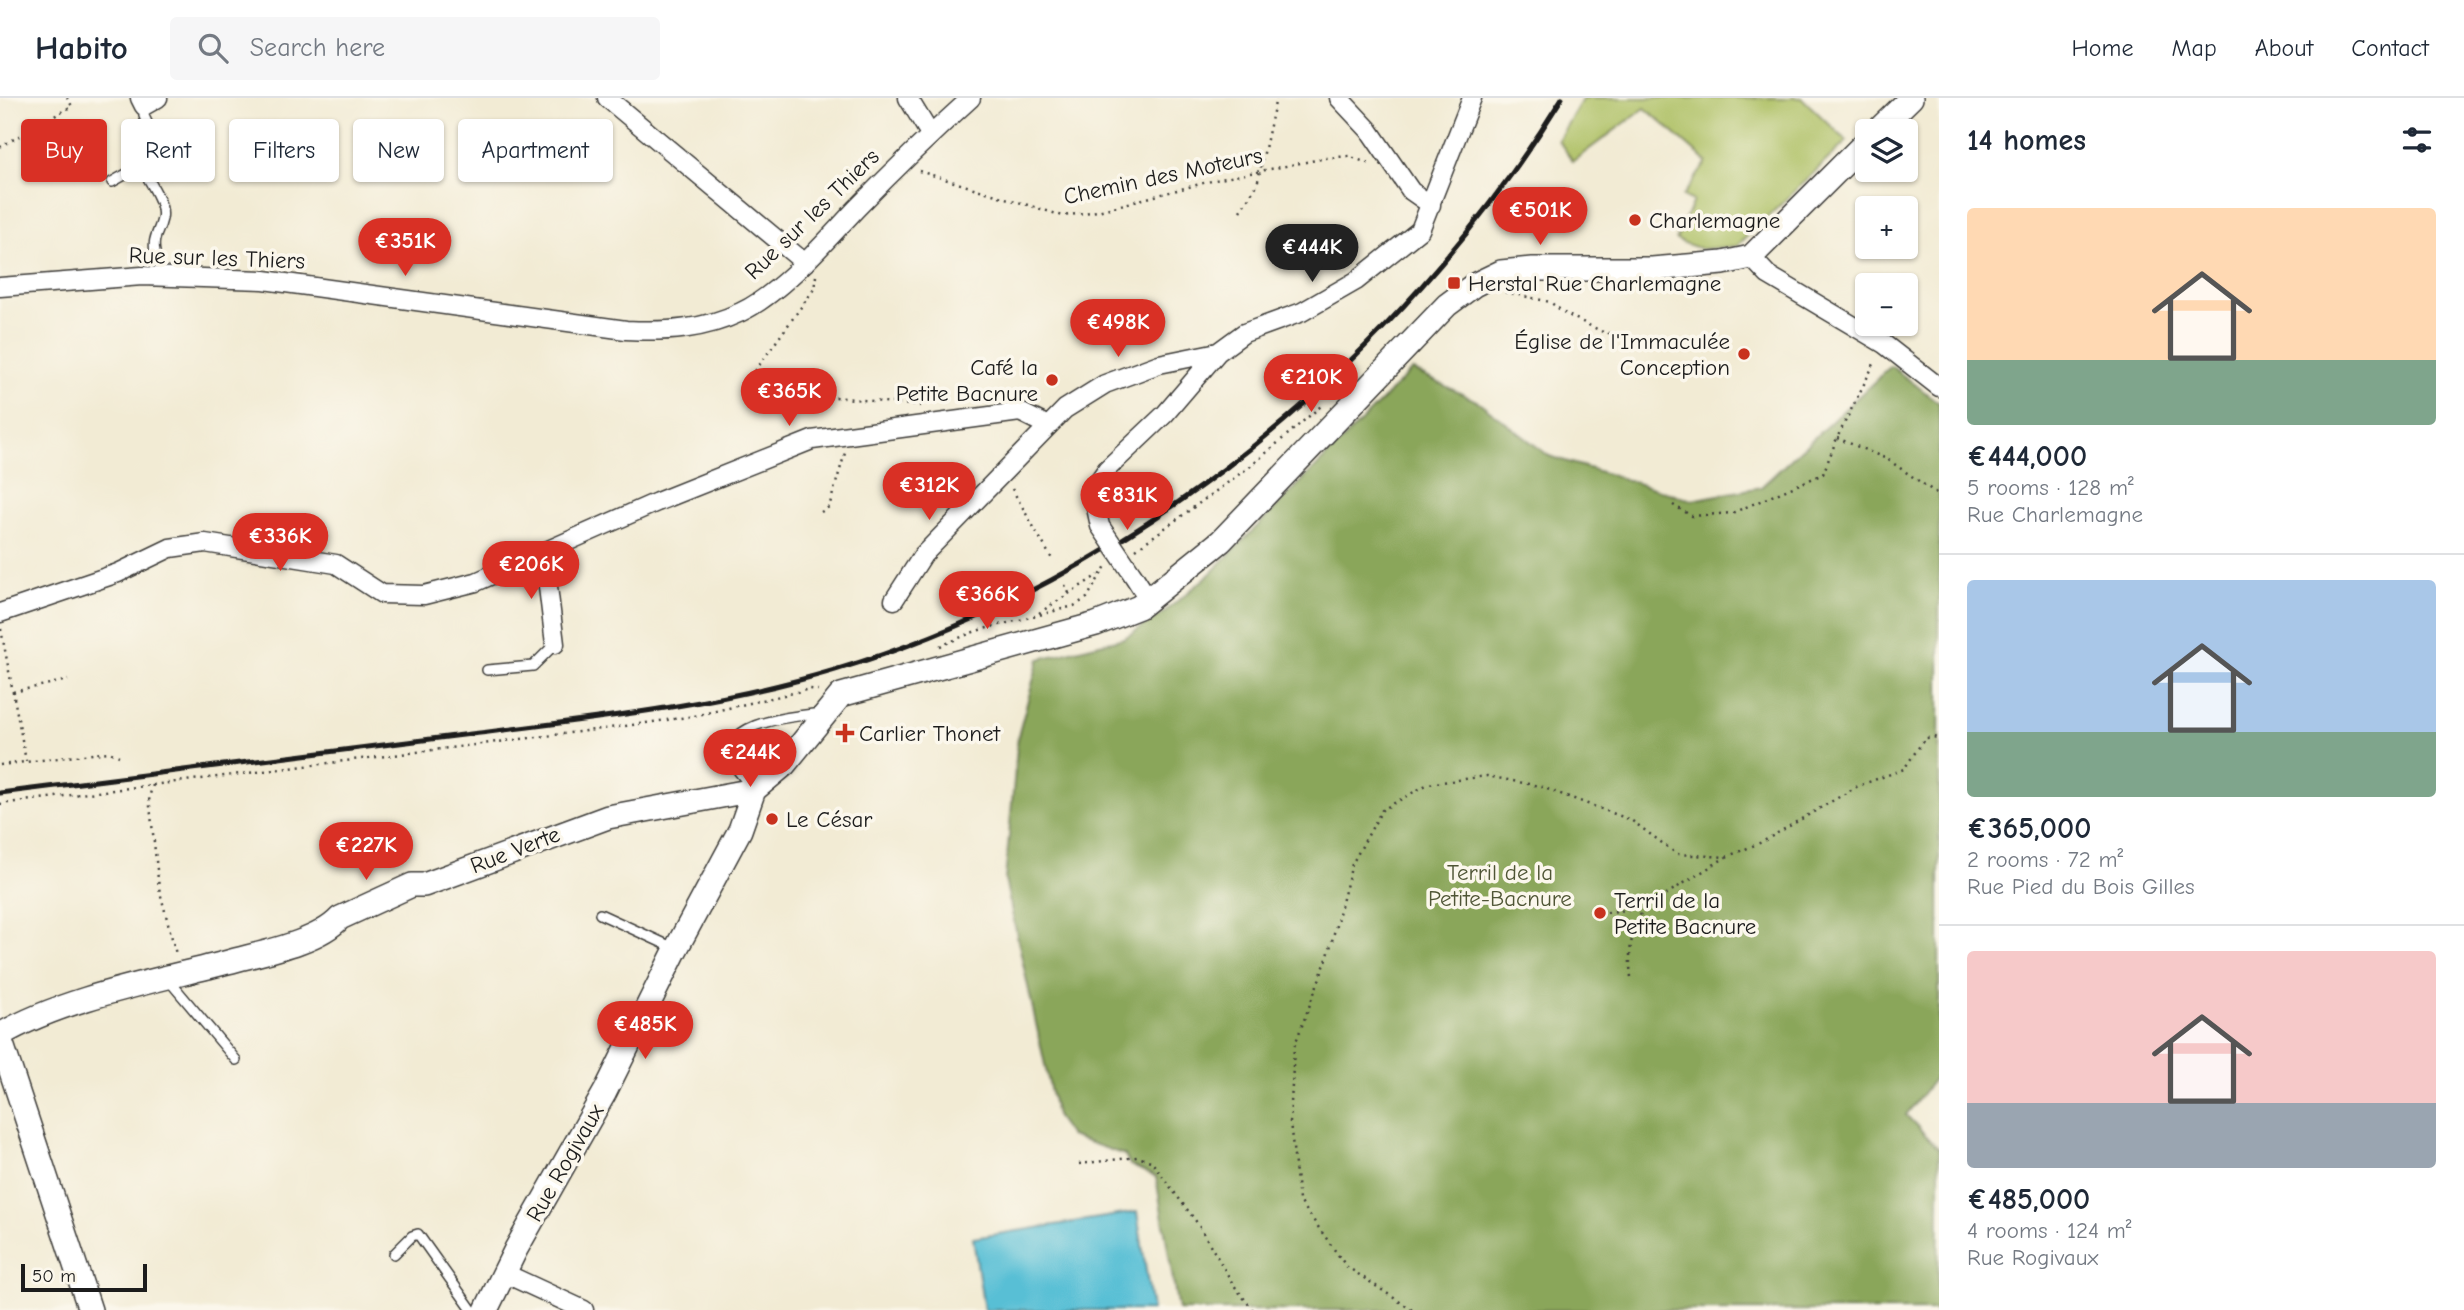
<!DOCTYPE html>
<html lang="en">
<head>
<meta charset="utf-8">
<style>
  body { margin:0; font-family:"Comic Neue",sans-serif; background:#f6f6f7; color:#1f2937; height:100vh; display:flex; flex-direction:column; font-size:26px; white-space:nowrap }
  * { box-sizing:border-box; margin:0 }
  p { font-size:23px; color:#747a83 }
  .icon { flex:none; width:38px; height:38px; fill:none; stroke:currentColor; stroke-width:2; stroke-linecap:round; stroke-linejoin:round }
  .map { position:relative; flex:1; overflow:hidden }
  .panel { display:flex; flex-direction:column; background:#fff; width:525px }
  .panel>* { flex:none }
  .hud { position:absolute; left:21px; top:21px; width:665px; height:63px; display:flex; gap:14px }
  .fabs { position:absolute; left:1855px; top:21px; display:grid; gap:14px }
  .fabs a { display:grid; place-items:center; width:63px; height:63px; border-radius:7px; background:#fff; box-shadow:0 2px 5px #0004; font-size:35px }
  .scale { position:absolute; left:21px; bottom:18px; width:126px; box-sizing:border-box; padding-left:7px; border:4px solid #1c1c1c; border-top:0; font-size:19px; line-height:24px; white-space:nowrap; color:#1c1c1c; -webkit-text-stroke:5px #fbf7ec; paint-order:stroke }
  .price { position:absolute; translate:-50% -60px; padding:0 16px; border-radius:24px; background:#d93025; color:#fff; font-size:23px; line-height:46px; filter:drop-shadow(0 2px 4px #0008) }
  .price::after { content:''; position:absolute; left:50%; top:42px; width:21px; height:16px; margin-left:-10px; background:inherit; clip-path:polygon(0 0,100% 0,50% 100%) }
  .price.selected { background:#222; color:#fff }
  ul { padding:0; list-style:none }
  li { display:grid; align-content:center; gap:14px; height:371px; padding:0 28px }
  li+li { border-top:2px solid #e0e1e3 }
  li span { display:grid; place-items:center; height:217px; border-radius:7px; color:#555 }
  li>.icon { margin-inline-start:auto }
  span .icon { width:126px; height:126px; fill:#fffc; stroke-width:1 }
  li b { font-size:30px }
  h2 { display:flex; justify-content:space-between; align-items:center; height:84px; padding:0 28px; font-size:30px }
  .tag { padding:0 24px; border-radius:7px; background:#fff; box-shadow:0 2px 5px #0004; font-size:24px; line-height:63px }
  .tag.selected { background:#d93025; color:#fff }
  header { display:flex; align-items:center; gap:42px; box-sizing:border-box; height:98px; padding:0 35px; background:#fff; border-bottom:2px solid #e0e1e3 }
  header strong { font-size:33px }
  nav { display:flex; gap:38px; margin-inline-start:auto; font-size:24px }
  .search { width:490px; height:63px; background:#f6f6f7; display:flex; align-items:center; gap:18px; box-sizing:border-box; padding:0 24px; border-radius:7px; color:#747a83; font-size:26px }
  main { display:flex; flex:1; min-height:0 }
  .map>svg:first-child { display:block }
</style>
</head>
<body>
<header>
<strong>Habito</strong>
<div class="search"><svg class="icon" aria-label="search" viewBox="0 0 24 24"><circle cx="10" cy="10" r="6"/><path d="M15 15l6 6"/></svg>Search here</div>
<nav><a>Home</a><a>Map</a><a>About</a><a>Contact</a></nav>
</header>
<main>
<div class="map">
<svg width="1939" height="1212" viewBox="0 0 1939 1212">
  <rect width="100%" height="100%" fill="#fbf7ec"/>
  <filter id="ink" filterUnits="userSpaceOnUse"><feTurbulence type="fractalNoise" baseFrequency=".0143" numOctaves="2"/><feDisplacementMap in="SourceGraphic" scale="14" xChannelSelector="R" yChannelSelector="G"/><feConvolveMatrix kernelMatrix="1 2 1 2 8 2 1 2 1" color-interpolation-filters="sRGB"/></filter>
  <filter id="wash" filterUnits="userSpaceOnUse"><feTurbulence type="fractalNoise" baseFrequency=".00686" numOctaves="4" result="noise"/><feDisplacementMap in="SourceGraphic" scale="28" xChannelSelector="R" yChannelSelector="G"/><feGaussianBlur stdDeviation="1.57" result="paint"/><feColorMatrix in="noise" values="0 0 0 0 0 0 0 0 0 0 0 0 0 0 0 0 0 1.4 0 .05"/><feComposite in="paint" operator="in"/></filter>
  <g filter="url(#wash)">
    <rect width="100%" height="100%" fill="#f2ebd4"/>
    <path fill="#adc064" stroke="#646e40" stroke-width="2" d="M 1583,0 L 1802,0 L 1847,43 L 1737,148 L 1701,151 L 1676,142 L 1693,103 L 1683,98 L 1707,64 L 1645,10 L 1573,63 L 1558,42 Z"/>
    <path fill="#8aa65a" stroke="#53613b" stroke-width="2" d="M 1891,268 L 1939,305 L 1939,975 L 1906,1017 L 1939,1051 L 1938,1212 L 1178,1212 L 1156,1079 L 1130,1067 L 1125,1057 L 1070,1038 L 1056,1018 L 1005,782 L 1018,638 L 1039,561 L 1124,540 L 1162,516 L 1210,476 L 1412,272 L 1479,304 L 1549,358 L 1692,402 L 1761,389 Z"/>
    <path fill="#58bfd5" stroke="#3a6e78" stroke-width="2" d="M 1137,1114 L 1152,1212 L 984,1212 L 973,1140 Z"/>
  </g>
  <g filter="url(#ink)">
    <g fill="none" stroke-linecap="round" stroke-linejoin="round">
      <g stroke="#3c3b38" stroke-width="12">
        <path id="service" d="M 141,68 C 148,82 166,105 162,121 C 159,135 152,139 155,154
          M 112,84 L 162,56 L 144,18 L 144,8
          M 487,572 L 533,568 L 555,546
          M 752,689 C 746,682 739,675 735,668 C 711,624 796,618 821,615
          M 600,816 L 674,850
          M 167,880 L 236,962
          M 394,1156 L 412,1138 L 418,1136 L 472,1212"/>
      </g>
      <g stroke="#3c3b38" stroke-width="21">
        <path id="minor" d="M 140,0 L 144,8 L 158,0
          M 607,0 L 805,165
          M 908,0 L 930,36
          M 1339,0 L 1369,32 L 1411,93 L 1431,107
          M 1751,159 L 1768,177 L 1884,246 L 1939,289
          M 0,189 L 142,178 L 264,182 L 626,232 C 667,234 703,232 741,214 C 780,196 826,143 856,111 C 893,73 931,36 971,0
          M 1094,400 L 1094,390 L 1107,371 L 1165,316 L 1218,254 L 1244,235 L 1302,214 L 1356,183 L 1420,132 L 1472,0
          M 544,456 L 555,546
          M 1133,477 L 1149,502
          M 894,502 L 923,457 L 1065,311 L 1105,286 L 1159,266 L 1218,254
          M 0,515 L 118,475 L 170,450 L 205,445 L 336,466 L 382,496 L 424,497 L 476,484 L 657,404 L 812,342 L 1020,314 L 1048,328
          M 504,1175 L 584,1212"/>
      </g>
      <g stroke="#3c3b38" stroke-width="26">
        <path id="tertiary" d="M 1877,33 L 1911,0
          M 0,937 C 63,900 156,883 228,864 C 260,855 317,845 340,820 L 412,787 L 424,787 L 608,719 L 754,692 L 784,667 L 841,597 L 1096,526 L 1139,509 L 1221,443 L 1447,207 L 1474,187 L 1501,174 L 1532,171 L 1652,171 L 1723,165 L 1751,159 L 1867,43
          M 0,940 L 90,1212
          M 486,1212 L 516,1151 L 605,994 L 676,851 L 740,732 L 754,692"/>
      </g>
      <path stroke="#3c3b38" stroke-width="2.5" stroke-dasharray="2 5" stroke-linecap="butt" d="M 0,49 L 72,8 L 67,0
        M 919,73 L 1063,118 L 1098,113 L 1215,82 L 1326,60 L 1349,58 L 1370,66
        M 1240,113 L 1257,87 L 1276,0
        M 816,178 L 814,191 L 745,287 L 747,290 L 922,308
        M 1505,194 L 1550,204 L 1566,216 L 1603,234 L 1661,245
        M 1837,340 L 1887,361 L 1939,397
        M 1012,391 L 1052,461
        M 1673,407 L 1692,418 L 1732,415 L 1823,376 L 1837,340 L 1876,262
        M 821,414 L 829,409 L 845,355
        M 1136,451 L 1252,367 L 1321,308
        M 1065,487 L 1069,495
        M 1039,515 L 1098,477
        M 1,531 L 26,663
        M 940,548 L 976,533 L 1074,508 L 1087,500 L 1106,468
        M 13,594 L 68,582
        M 0,667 L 109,654 L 119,658
        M 153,687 L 149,699 L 159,790 L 176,856
        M 0,706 L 618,629 L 694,618 L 810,591 L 818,592
        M 1600,815 L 1644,810 L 1726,759
        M 1631,879 C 1628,853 1631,832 1644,810
        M 1079,1066 L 1137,1059 L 1151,1063 L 1198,1126 L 1233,1186 L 1253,1212
        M 1412,1212 L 1346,1168 L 1299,1102 L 1290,1024 L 1294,949 L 1328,858 L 1352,766 L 1382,712 L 1428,686 L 1487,678 L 1539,688 L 1631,722 L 1677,756 L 1726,759 L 1762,744 L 1858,688 L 1904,671 L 1925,640 L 1939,639"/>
      <use href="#service" stroke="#fff" stroke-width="9"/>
      <use href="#minor" stroke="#fff" stroke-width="18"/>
      <use href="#tertiary" stroke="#fff" stroke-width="23"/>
      <path stroke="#1c1c1c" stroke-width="5" d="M 0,695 C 152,676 303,657 455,638 C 583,622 712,609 835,572 C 1133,483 1400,263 1562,0"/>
      <g stroke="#3c3b38" stroke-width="21" stroke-linecap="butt">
        <path id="minor-bridge" d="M 1094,400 L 1100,428 L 1133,477"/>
      </g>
      <use href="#minor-bridge" stroke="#fff" stroke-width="18"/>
    </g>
  </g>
  <g fill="#c8321e" stroke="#fbf7ec" stroke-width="2.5">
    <circle cx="1635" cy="122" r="7"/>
    <rect x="1447" y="178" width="14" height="14" rx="3.5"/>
    <circle cx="1744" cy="256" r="7"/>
    <circle cx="1052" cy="282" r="7"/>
    <path d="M841.5 624.5h7v7h7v7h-7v7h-7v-7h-7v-7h7z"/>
    <circle cx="772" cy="721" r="7"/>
    <circle cx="1600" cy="815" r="7"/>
  </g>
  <g text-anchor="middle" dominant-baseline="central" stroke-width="7" stroke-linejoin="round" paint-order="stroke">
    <g font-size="23" fill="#1c1c1c" stroke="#fbf7ec">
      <text transform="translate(1163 78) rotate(-12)">Chemin des Moteurs</text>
      <text transform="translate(812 116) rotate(-44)">Rue sur les Thiers</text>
      <text transform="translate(217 160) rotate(2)">Rue sur les Thiers</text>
      <text transform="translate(515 752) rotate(-21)">Rue Verte</text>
      <text transform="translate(565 1065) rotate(-60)">Rue Rogivaux</text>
    </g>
    <g font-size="23" fill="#1c1c1c" stroke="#fbf7ec" text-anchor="start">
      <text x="1649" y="122">Charlemagne</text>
      <text x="1468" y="185">Herstal Rue Charlemagne</text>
      <text x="1730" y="243" text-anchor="end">Église de l'Immaculée<tspan x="1730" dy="26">Conception</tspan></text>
      <text x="1038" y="269" text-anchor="end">Café la<tspan x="1038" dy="26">Petite Bacnure</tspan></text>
      <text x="859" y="635">Carlier Thonet</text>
      <text x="786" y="721">Le César</text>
      <text x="1614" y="802">Terril de la<tspan x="1614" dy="26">Petite Bacnure</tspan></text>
    </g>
    <g font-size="23" fill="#4f5535" stroke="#fbf7ec">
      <text x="1500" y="774">Terril de la<tspan x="1500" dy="26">Petite-Bacnure</tspan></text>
    </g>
  </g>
</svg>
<div class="fabs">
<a><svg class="icon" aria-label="layers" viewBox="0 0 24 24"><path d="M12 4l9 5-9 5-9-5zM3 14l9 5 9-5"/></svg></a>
<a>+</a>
<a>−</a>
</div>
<div class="scale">50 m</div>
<b class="price" style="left:1540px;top:149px">€501K</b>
<b class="price" style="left:405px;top:180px">€351K</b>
<b class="price selected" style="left:1312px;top:186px">€444K</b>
<b class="price" style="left:1118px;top:261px">€498K</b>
<b class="price" style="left:1311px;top:316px">€210K</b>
<b class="price" style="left:789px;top:330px">€365K</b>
<b class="price" style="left:929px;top:424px">€312K</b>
<b class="price" style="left:1127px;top:434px">€831K</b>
<b class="price" style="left:280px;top:475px">€336K</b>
<b class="price" style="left:531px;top:503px">€206K</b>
<b class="price" style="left:987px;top:533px">€366K</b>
<b class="price" style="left:750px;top:691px">€244K</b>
<b class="price" style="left:366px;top:784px">€227K</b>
<b class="price" style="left:645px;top:963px">€485K</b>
<div class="hud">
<a class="tag selected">Buy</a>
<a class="tag">Rent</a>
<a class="tag">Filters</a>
<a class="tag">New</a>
<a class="tag">Apartment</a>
</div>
</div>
<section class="panel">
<h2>14 homes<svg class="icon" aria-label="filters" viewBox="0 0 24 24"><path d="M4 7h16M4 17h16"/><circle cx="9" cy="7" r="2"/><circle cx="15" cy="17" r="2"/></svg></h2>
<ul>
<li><span style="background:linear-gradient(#ffd9b3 70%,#7fa58c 0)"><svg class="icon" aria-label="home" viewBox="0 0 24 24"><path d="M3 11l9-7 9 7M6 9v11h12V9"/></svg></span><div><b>€444,000</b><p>5 rooms · 128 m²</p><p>Rue Charlemagne</p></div></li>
<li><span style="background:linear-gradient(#a9c7e8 70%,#7fa58c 0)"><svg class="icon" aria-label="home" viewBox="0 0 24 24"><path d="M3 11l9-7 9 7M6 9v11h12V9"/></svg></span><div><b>€365,000</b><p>2 rooms · 72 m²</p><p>Rue Pied du Bois Gilles</p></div></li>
<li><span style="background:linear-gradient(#f6c9c9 70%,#9aa5b1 0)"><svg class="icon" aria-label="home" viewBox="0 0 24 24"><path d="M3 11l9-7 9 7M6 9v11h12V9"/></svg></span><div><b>€485,000</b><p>4 rooms · 124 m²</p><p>Rue Rogivaux</p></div></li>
</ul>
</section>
</main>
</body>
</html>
